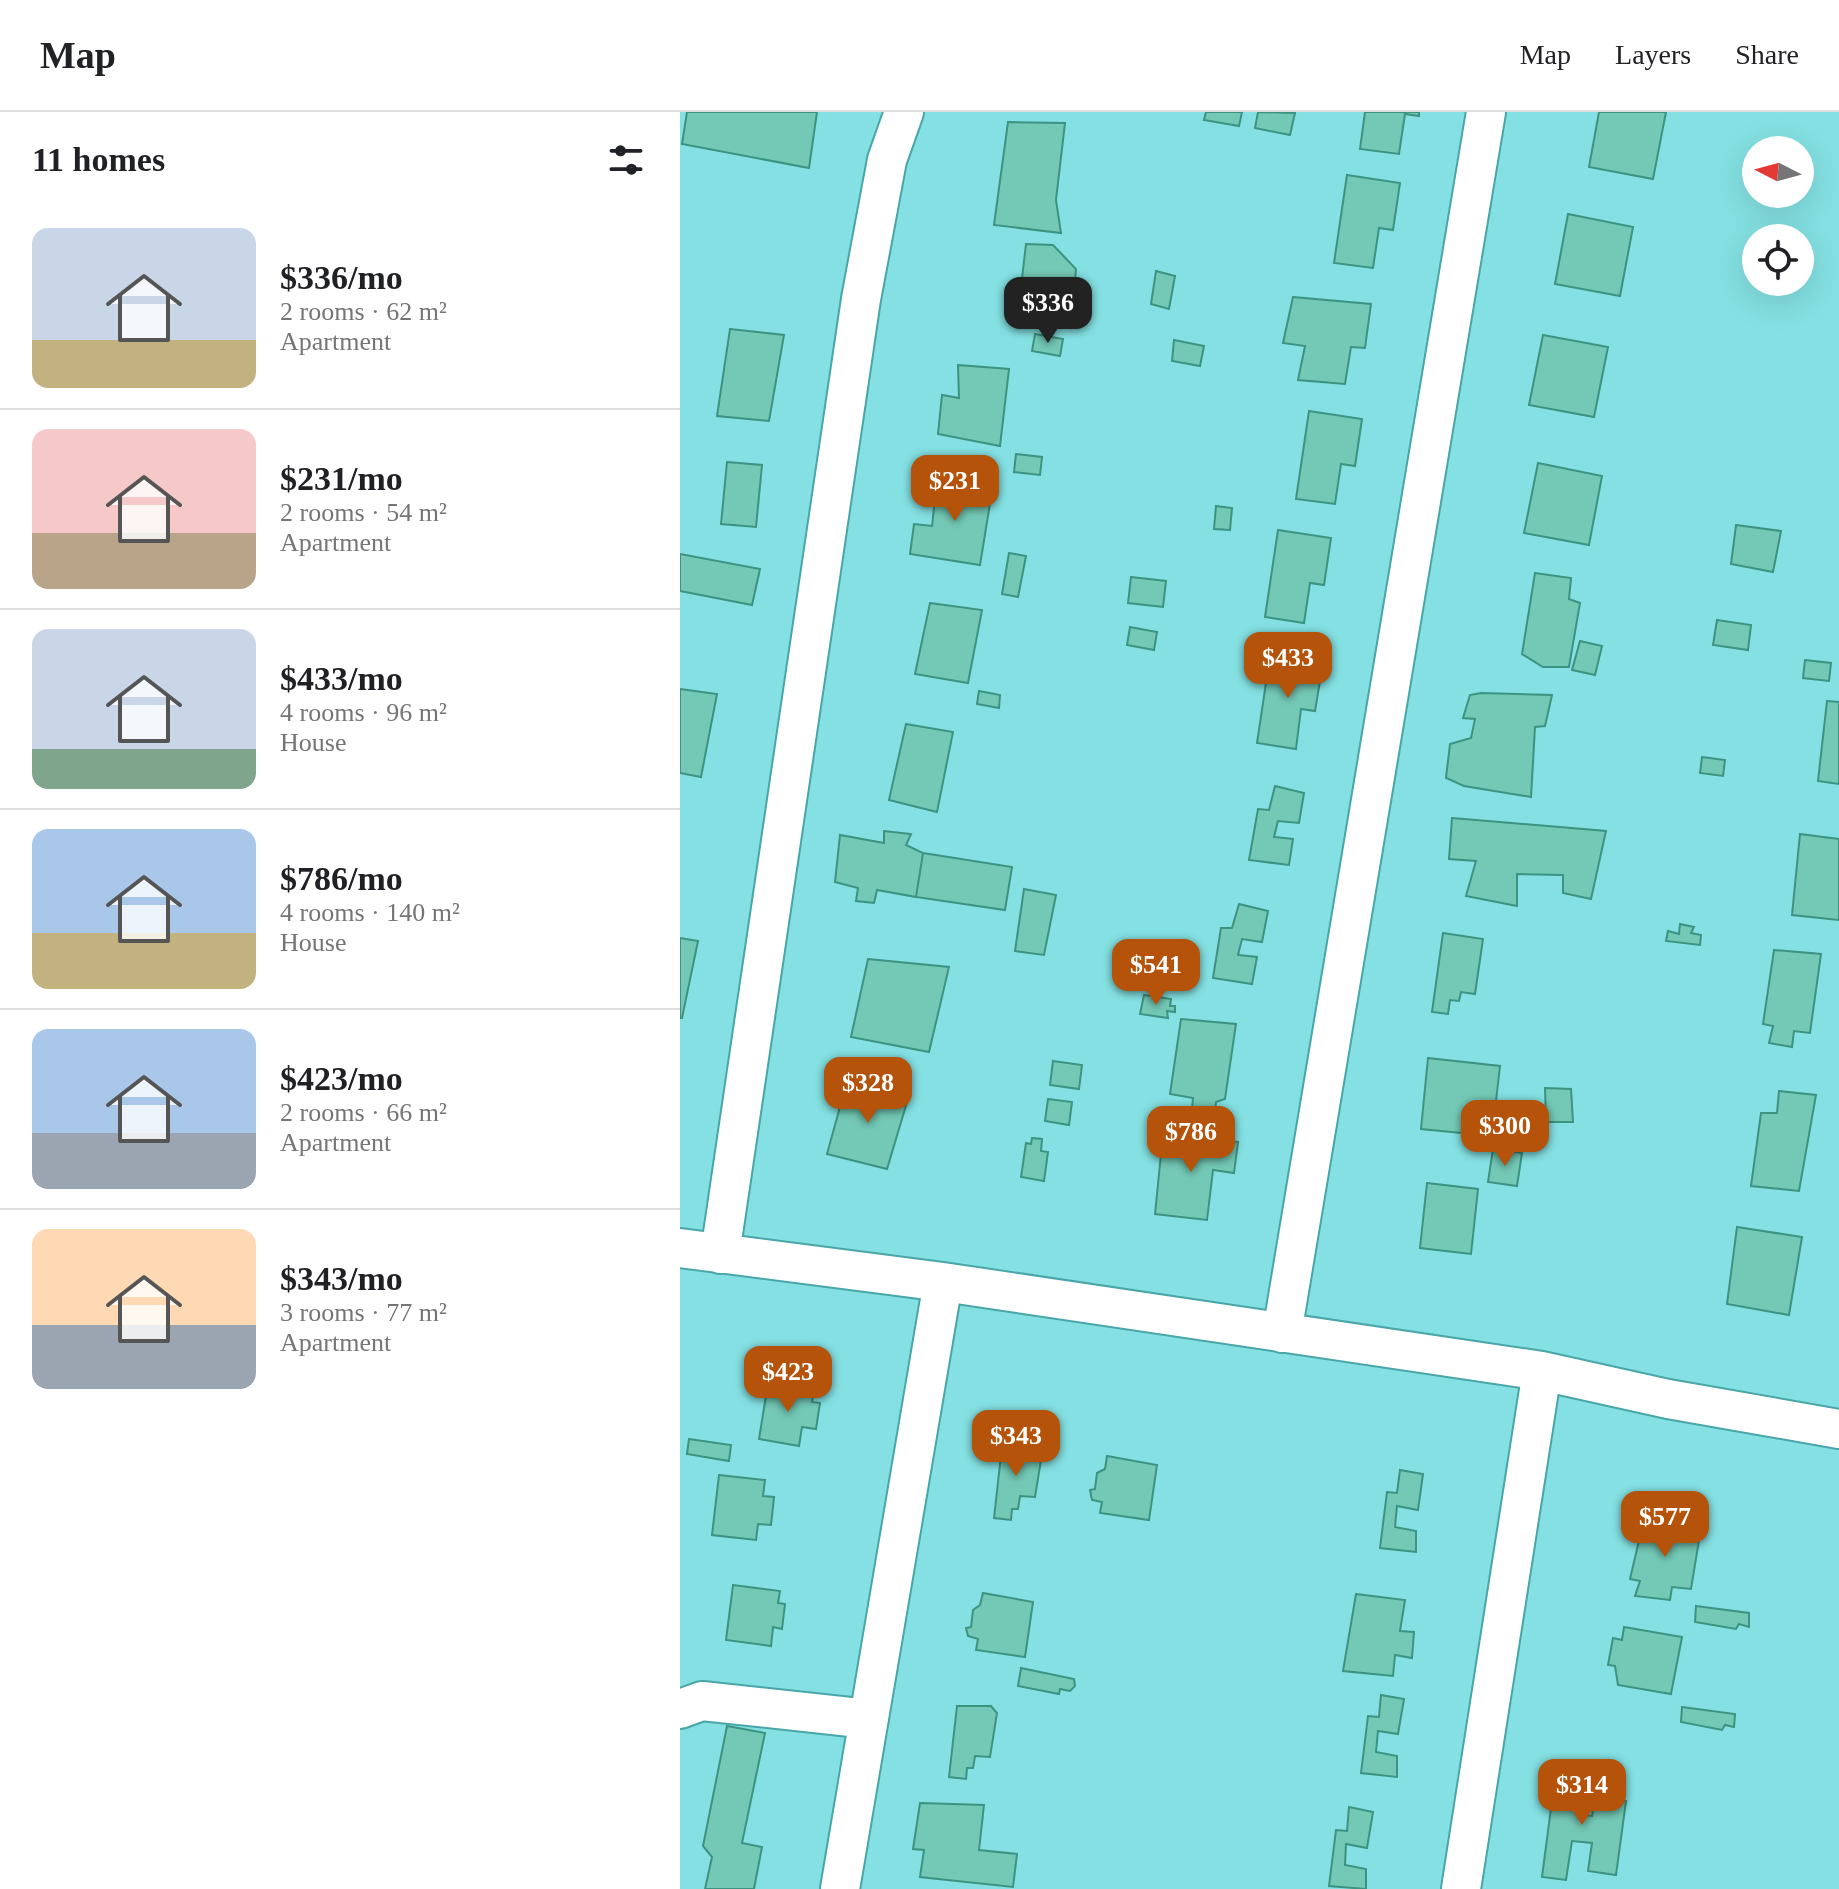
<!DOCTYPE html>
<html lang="en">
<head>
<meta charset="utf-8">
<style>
  body { margin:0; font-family:"Times New Roman",serif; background:#f2f2f2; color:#202124; height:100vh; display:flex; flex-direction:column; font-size:30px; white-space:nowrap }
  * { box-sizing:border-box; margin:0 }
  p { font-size:26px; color:#757577 }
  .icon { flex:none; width:44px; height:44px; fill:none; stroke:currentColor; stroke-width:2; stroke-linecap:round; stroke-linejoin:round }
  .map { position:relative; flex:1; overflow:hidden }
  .side { display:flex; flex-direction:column; background:#fff; width:680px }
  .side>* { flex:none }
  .needle { width:52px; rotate:276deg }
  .controls { position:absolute; left:1062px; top:24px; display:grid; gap:16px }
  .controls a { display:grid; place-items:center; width:72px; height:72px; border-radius:50%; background:#fff; box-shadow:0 8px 32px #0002; font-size:40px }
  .price { position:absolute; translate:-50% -68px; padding:0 18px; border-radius:16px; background:#b45309; color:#fff; font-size:26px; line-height:52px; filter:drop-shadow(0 2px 4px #0008) }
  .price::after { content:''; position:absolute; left:50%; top:48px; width:24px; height:18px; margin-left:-12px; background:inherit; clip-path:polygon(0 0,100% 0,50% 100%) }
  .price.on { background:#222; color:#fff }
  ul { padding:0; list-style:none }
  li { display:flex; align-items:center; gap:24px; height:200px; padding:0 32px }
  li+li { border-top:2px solid #e0e0e0 }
  li span { display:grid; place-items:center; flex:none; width:224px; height:160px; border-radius:16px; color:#555 }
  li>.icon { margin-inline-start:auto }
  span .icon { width:96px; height:96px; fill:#fffc; stroke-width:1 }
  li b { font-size:34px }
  h2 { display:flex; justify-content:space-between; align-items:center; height:96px; padding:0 32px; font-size:34px }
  header { display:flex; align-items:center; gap:48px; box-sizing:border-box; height:112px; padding:0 40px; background:#fff; border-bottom:2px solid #e0e0e0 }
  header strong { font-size:38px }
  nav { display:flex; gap:44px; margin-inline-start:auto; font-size:28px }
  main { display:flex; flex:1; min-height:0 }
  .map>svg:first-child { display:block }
</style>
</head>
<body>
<header>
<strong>Map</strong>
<nav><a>Map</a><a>Layers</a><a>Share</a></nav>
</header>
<main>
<section class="side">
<h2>11 homes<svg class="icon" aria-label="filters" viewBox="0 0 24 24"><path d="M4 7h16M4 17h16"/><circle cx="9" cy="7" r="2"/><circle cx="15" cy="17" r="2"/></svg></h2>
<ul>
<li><span style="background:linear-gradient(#c9d6e8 70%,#c2b280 0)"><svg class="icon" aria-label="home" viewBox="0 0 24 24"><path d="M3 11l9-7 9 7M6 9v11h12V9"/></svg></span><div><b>$336/mo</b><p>2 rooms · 62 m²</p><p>Apartment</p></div></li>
<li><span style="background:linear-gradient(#f6c9c9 65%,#b9a48a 0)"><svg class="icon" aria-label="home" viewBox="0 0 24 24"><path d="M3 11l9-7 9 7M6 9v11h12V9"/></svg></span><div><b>$231/mo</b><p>2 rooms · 54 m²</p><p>Apartment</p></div></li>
<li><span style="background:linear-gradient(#c9d6e8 75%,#7fa58c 0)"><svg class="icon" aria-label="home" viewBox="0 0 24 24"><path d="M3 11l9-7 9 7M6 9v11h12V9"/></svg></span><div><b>$433/mo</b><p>4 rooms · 96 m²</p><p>House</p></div></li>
<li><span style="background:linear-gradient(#a9c7e8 65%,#c2b280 0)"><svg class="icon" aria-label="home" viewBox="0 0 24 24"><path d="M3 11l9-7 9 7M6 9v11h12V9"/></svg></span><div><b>$786/mo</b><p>4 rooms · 140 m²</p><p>House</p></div></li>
<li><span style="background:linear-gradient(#a9c7e8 65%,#9aa5b1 0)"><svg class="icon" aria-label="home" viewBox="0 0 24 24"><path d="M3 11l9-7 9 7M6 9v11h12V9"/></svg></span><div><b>$423/mo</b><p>2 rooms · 66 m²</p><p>Apartment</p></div></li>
<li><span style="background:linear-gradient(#ffd9b3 60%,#9aa5b1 0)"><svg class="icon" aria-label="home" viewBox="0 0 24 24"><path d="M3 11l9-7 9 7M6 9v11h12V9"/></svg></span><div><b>$343/mo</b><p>3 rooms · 77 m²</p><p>Apartment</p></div></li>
</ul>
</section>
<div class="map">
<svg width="1159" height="1777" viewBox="0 0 1159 1777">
  <rect width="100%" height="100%" fill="#84e0e2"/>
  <path fill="#74c9b6" stroke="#3c9381" stroke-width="2" d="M 7,0 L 137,0 L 129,56 L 2,32 Z
    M 526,0 L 562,0 L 559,14 L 524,8 Z
    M 578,0 L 615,1 L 610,23 L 575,16 Z
    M 685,0 L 739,0 L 739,4 L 725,2 L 719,42 L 680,37 Z
    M 919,0 L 986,0 L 973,67 L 909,55 Z
    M 328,10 L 385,11 L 376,88 L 381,121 L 314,113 Z
    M 667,63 L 720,71 L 713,118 L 699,116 L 693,156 L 654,151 Z
    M 888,102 L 953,115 L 940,184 L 875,172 Z
    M 346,132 L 373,133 L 396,157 L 391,216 L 337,209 Z
    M 476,159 L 495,164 L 489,197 L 471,192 Z
    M 613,185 L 691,192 L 685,236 L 671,235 L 665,272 L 618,268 L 625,234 L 603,231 Z
    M 50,217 L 104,223 L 89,309 L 37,304 Z
    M 355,222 L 383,227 L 380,244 L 352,239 Z
    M 863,223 L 928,235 L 914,305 L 849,293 Z
    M 494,228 L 524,234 L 520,254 L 492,249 Z
    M 278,253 L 329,257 L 320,334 L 258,322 L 262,283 L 279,286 Z
    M 629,299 L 682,307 L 675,354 L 661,352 L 655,392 L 616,387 Z
    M 336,342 L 362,345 L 360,363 L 334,360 Z
    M 47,350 L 82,353 L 76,415 L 41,412 Z
    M 858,351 L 922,364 L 909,433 L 844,421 Z
    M 257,368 L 313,373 L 300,453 L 230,442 L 234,412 L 252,414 Z
    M 536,394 L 552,396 L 550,418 L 534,417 Z
    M 1056,413 L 1101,419 L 1093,460 L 1051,452 Z
    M 598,418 L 651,426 L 644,473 L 630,471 L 624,511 L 585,505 Z
    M 329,441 L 346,444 L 338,485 L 322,482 Z
    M 0,442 L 80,457 L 72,493 L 0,479 Z
    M 855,461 L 891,466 L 889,487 L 900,491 L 889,555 L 863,555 L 842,542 Z
    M 451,465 L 486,469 L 483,495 L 448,491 Z
    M 250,491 L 302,498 L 288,571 L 235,562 Z
    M 1037,508 L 1071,513 L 1068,538 L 1033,533 Z
    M 450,515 L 477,520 L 474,538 L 447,533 Z
    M 900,529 L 922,534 L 915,563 L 892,558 Z
    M 590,544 L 643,551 L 635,599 L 621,597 L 616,637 L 577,631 Z
    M 1125,548 L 1151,551 L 1149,569 L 1123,566 Z
    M 0,577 L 37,582 L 21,665 L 0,661 Z
    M 299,579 L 320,583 L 319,596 L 297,592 Z
    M 801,581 L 872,583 L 865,614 L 855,615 L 851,685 L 784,674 L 766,666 L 770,632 L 791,626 L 795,607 L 783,606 L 790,583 Z
    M 1147,589 L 1159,590 L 1159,672 L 1138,669 Z
    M 226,612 L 273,620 L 257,700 L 209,688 Z
    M 1022,645 L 1045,648 L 1043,664 L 1020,661 Z
    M 595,674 L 624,681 L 619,711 L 598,709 L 594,725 L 613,727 L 609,753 L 569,748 L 578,697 L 589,698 Z
    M 772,706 L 926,719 L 911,787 L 883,781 L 883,763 L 837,762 L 837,794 L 786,784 L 796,749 L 769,747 Z
    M 204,719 L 231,722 L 226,733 L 243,741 L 236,785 L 197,778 L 194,791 L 176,789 L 178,776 L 155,770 L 160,723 L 204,731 Z
    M 1120,722 L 1159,727 L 1159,808 L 1112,803 Z
    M 243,741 L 332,755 L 325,798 L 236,785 Z
    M 344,777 L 376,783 L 364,843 L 335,839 Z
    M 559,792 L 588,799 L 582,830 L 562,827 L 558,843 L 577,845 L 572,872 L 533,866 L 541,816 L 552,816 Z
    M 1000,812 L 1014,815 L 1011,821 L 1021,823 L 1020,833 L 986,829 L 988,819 L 999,822 Z
    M 763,821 L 803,827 L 795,882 L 781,880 L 779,889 L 770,888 L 768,902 L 752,900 Z
    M 0,826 L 18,829 L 2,906 L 0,906 Z
    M 1094,838 L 1141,842 L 1130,921 L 1114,919 L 1112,935 L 1089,931 L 1093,914 L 1083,912 Z
    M 188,847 L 269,855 L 249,940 L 171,925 Z
    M 464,883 L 491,887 L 490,894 L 495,894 L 495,900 L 487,899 L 488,906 L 460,902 Z
    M 501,907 L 556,912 L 545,987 L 536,990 L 535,1001 L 512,997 L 513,986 L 490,982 Z
    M 748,946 L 820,954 L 812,1024 L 741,1017 Z
    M 373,949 L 402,953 L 399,977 L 370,973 Z
    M 166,973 L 230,980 L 207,1057 L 147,1042 Z
    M 865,976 L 891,977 L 893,1010 L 866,1010 Z
    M 1099,979 L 1136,983 L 1119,1079 L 1071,1074 L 1081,1001 L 1097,1001 Z
    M 368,987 L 392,990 L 389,1013 L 365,1009 Z
    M 483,1022 L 558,1030 L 554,1061 L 533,1058 L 527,1108 L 475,1102 Z
    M 352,1026 L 362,1027 L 361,1039 L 368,1040 L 364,1069 L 341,1065 L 346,1031 L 351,1032 Z
    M 813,1037 L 842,1041 L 837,1074 L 808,1070 Z
    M 747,1071 L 798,1077 L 791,1142 L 740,1136 Z
    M 1057,1115 L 1122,1125 L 1109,1203 L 1047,1192 Z
    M 88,1271 L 134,1279 L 132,1290 L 140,1291 L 136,1317 L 122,1315 L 119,1334 L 79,1327 Z
    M 9,1327 L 51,1333 L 49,1349 L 7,1342 Z
    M 322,1334 L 356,1334 L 362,1342 L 355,1385 L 340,1384 L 338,1397 L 332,1397 L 331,1408 L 314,1406 Z
    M 427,1344 L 477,1353 L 469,1408 L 420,1401 L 422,1390 L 412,1388 L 410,1378 L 415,1377 L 417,1361 L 425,1357 Z
    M 720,1358 L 743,1362 L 738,1398 L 717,1394 L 715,1415 L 736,1419 L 736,1440 L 700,1436 L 707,1380 L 717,1381 Z
    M 39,1363 L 85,1368 L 83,1384 L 94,1385 L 91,1413 L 78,1412 L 76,1428 L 32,1423 Z
    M 964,1407 L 1021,1416 L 1011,1477 L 992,1475 L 990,1488 L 955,1484 L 960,1469 L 950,1467 Z
    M 53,1473 L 100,1479 L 98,1491 L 105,1492 L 102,1517 L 93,1515 L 91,1534 L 46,1528 Z
    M 303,1481 L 353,1490 L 345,1545 L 296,1538 L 298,1527 L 288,1524 L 286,1516 L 291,1515 L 293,1498 L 300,1493 Z
    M 676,1482 L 725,1488 L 720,1519 L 734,1520 L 732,1546 L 715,1543 L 713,1564 L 663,1559 Z
    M 1016,1494 L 1069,1501 L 1069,1515 L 1059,1512 L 1056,1517 L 1015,1510 Z
    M 944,1515 L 1002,1525 L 991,1582 L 938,1573 L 935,1554 L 928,1553 L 933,1526 L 942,1528 Z
    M 341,1556 L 394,1567 L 395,1574 L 390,1579 L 380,1577 L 379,1582 L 338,1574 Z
    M 701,1583 L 724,1587 L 718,1622 L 698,1619 L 696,1640 L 717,1644 L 717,1665 L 681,1661 L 688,1604 L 699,1605 Z
    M 277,1594 L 311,1594 L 317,1601 L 310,1645 L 295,1644 L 293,1656 L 287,1656 L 286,1667 L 269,1665 Z
    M 1002,1595 L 1055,1602 L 1054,1615 L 1045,1613 L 1042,1618 L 1001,1610 Z
    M 47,1614 L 85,1621 L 62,1731 L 82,1735 L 74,1777 L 25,1777 L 32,1745 L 23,1734 Z
    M 876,1658 L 908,1662 L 903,1703 L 912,1704 L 915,1685 L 946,1689 L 936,1763 L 908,1759 L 912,1731 L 892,1729 L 886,1768 L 862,1765 Z
    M 240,1691 L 304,1693 L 299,1738 L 337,1742 L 333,1775 L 240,1765 L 244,1738 L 233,1737 Z
    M 669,1695 L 693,1700 L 687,1736 L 666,1732 L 665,1753 L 686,1757 L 686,1777 L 649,1774 L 656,1718 L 667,1719 Z"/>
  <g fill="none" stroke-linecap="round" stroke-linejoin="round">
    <g stroke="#49a6a8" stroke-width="42">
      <path id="minor" d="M 0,1136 L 263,1170 L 862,1259 L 988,1287 L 1159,1317
        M 40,1142 L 181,187 L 207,48 L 224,0
        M 602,1221 L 806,0
        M 0,1597 L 22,1589 L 189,1607
        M 160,1777 L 263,1170
        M 781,1777 L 862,1259"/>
    </g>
    <use href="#minor" stroke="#fff" stroke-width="38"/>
  </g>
</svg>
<div class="controls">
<a><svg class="needle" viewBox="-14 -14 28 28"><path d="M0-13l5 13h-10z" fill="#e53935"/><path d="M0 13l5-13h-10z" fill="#757577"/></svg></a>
<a><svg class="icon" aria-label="locate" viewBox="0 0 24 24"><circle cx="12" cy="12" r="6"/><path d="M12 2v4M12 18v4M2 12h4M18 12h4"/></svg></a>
</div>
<b class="price on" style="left:368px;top:233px">$336</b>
<b class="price" style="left:275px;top:411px">$231</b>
<b class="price" style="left:608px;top:588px">$433</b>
<b class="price" style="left:476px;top:895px">$541</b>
<b class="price" style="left:188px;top:1013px">$328</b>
<b class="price" style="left:825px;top:1056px">$300</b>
<b class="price" style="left:511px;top:1062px">$786</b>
<b class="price" style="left:108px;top:1302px">$423</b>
<b class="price" style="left:336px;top:1366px">$343</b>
<b class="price" style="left:985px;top:1447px">$577</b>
<b class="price" style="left:902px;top:1715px">$314</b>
</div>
</main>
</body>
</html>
